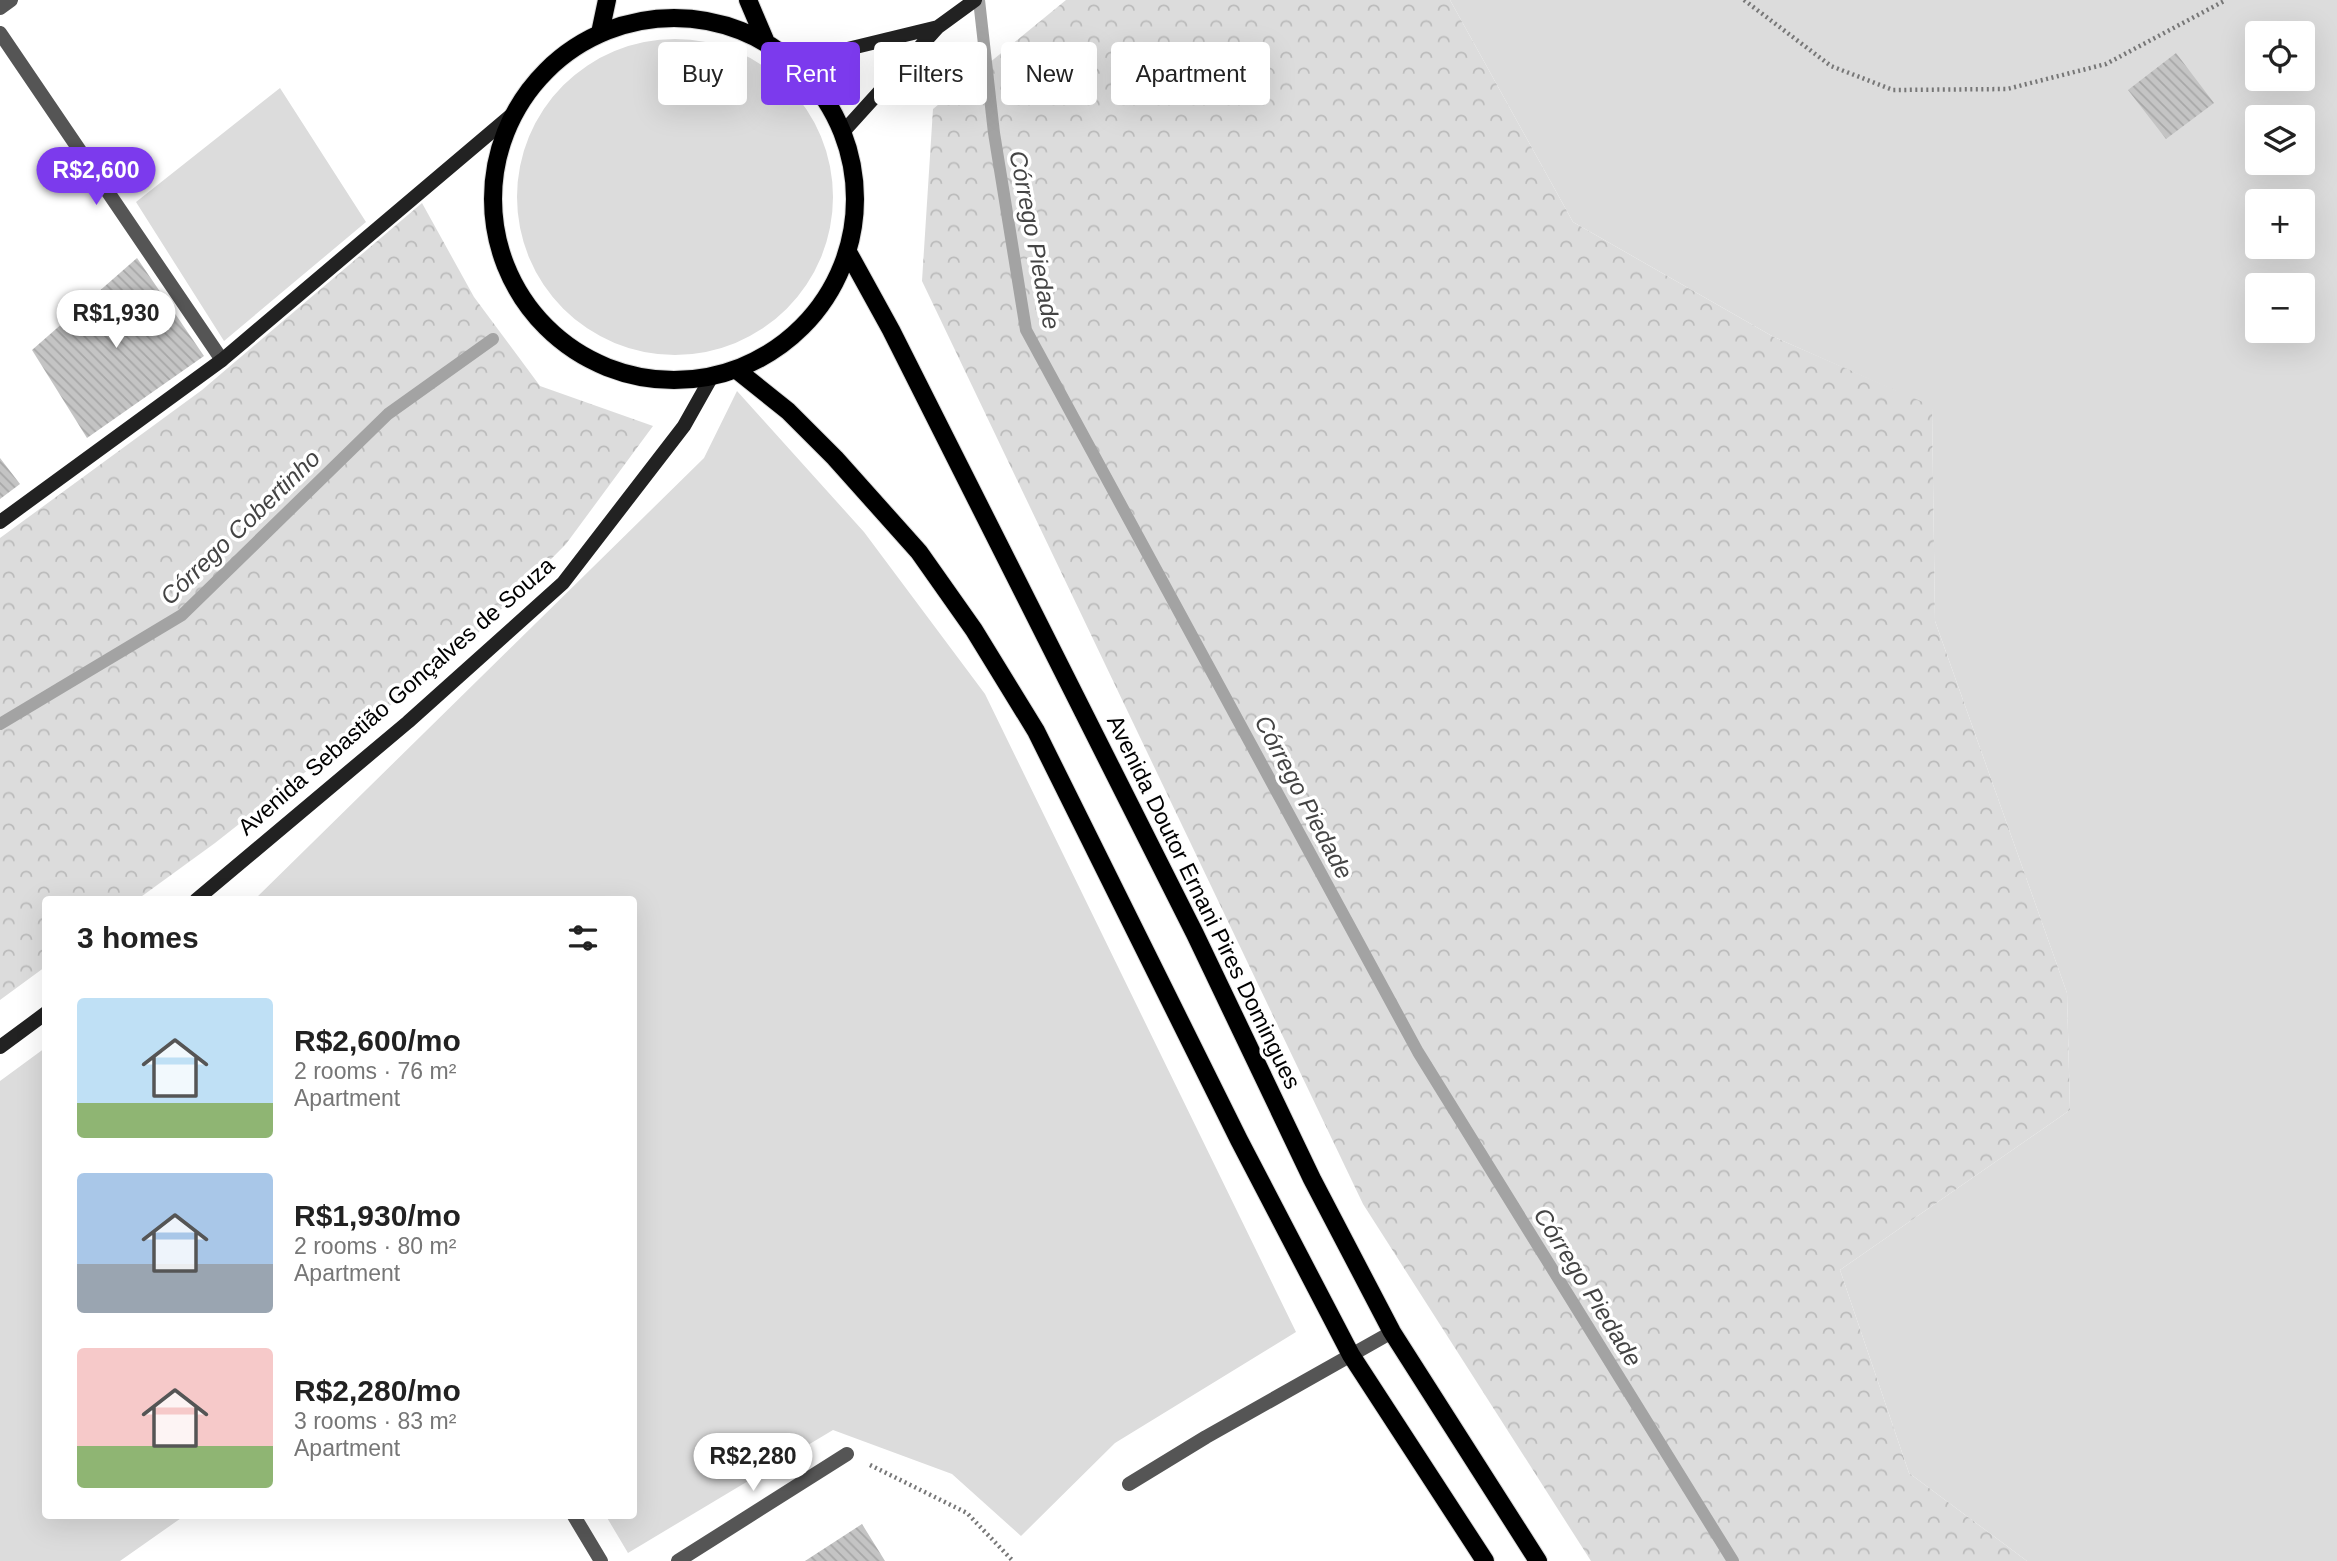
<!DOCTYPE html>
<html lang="en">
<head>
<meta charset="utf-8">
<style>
  body { margin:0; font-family:Helvetica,sans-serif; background:#f2f2f2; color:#222; height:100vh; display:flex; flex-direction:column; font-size:26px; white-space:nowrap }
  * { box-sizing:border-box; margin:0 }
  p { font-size:23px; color:#767676 }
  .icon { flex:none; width:38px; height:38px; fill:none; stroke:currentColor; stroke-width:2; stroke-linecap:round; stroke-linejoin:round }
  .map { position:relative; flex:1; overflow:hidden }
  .drawer { position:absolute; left:42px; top:896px; width:595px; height:623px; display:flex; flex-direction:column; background:#fff; border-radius:7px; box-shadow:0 7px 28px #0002 }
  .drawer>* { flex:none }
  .guide { position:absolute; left:658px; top:42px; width:665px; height:63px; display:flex; gap:14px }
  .buttons { position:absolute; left:2245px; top:21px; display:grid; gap:14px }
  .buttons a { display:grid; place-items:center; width:70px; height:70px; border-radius:7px; background:#fff; box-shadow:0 7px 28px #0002; font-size:35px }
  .price { position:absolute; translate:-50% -60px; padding:0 16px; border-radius:24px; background:#fff; color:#222; font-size:23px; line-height:46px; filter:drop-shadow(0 2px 4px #0008) }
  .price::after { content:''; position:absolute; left:50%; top:42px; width:21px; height:16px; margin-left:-10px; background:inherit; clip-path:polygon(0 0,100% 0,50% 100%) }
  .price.active { background:#7c3aed; color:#fff }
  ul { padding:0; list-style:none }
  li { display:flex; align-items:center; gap:21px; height:175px; padding:0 35px }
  li span { display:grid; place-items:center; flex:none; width:196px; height:140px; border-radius:7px; color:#555 }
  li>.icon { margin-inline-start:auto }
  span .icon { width:84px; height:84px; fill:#fffc; stroke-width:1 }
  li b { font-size:30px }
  h2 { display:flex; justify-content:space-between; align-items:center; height:84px; padding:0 35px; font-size:30px }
  .pill { padding:0 24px; border-radius:7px; background:#fff; box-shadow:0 7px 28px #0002; font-size:24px; line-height:63px }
  .pill.active { background:#7c3aed; color:#fff }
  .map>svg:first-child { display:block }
</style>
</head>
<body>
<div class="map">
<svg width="2337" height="1561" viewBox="0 0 2337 1561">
  <defs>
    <pattern id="forest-crowns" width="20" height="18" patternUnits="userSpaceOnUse" patternTransform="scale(1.75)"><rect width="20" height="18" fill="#dcdcdc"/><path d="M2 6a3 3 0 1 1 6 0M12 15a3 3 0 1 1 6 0" fill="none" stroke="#bbb"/></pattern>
    <pattern id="building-back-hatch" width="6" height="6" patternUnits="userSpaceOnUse" patternTransform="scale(1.75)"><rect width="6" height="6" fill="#c4c4c4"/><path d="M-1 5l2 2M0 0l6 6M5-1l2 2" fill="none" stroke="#a7a7a7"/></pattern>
  </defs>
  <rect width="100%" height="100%" fill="#fff"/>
  <path fill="#dcdcdc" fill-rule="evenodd" d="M 1450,0 L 2337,0 L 2337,1561 L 2027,1561 L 1909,1473 L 1840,1270 L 2070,1110 L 2067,993 L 1935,621 L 1932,407 L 1772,336 L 1573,222 ZM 2258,33 L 2303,33 L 2303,79 L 2258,79 ZM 2258,117 L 2303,117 L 2303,163 L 2258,163 ZM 2258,201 L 2303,201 L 2303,247 L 2258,247 ZM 2258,285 L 2303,285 L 2303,331 L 2258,331 Z
    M517 197a158 158 0 1 1 316 0a158 158 0 1 1-316 0Z
    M 280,88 L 366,222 L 224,341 L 136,202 Z
    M 737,391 L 864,532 L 985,694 L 1296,1332 L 1115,1443 L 1021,1536 L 952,1474 L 833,1430 L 628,1553 L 606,1516 L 634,1516 L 634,900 L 255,899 L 704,458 Z
    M 45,1048 L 46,1516 L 184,1516 L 120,1561 L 0,1561 L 0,1081 Z"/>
  <path fill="url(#forest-crowns)" d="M 1066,0 L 1450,0 L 1573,222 L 1772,336 L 1932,406 L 1935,621 L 2067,993 L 2070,1110 L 1840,1270 L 1909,1473 L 2027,1561 L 1591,1561 L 1363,1204 L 922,281 L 933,109 Z
    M 422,203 L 474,297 L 540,386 L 653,426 L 566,544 L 462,649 L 215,843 L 138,899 L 46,900 L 45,967 L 0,1000 L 0,538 L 202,390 Z"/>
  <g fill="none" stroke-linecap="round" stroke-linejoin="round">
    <path stroke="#a3a3a3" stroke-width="12" d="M 979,0 L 994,133 L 1026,330 L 1418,1052 L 1733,1561
      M 0,724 L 182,615 L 388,414 L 493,339"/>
  </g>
  <path fill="url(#building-back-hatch)" d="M 2176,53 L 2214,103 L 2166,139 L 2128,90 Z
    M 137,258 L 204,356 L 87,438 L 32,350 Z
    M 0,458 L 20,484 L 0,499 Z
    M 862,1524 L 885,1561 L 805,1561 Z"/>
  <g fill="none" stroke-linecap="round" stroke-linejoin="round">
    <g stroke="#dbdbdb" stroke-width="20">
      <path id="primary" d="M 748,0 L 765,40
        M493 199a181 181 0 1 1 362 0a181 181 0 1 1-362 0Z
        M 600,33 L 607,0
        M 848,252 L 891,330 L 1195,934 L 1312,1179 L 1392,1332 L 1538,1561
        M 738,371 L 788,411 L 835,458 L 919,552 L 974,630 L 1036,731 L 1239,1140 L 1351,1355 L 1485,1561"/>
    </g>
    <path stroke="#777" stroke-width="4.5" stroke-dasharray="2 3.5" stroke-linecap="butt" d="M 1744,0 L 1831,66 L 1893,90 L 2007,89 L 2106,64 L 2226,0
      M 870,1465 L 967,1513 L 1013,1561"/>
    <path stroke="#555" stroke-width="14" d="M 1129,1484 L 1206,1437 L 1392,1332"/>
    <path stroke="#555" stroke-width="14" d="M 0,8 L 11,0
      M 0,33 L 222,360
      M 574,1516 L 601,1561
      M 678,1561 L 847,1454"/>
    <path stroke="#222" stroke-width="14" d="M 794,62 L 938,27
      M 843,132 L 938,27 L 975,0
      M 0,522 L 222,360 L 515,112
      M 196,900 L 408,722 L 563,583 L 684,426 L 711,378
      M 0,1047 L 46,1013"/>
    <use href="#primary" stroke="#000" stroke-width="18"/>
  </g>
  <g text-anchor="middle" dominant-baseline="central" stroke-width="7" stroke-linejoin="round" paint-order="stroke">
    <g font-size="23" fill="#000" stroke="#fff">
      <text transform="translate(396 696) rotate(-41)">Avenida Sebastião Gonçalves de Souza</text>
      <text transform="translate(1204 902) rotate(64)">Avenida Doutor Ernani Pires Domingues</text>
    </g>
    <g font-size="24" font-style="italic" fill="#444" stroke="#fff">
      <text transform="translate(1035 240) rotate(79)">Córrego Piedade</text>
      <text transform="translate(240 527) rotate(-44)">Córrego Cobertinho</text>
      <text transform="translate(1304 797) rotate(62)">Córrego Piedade</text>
      <text transform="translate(1588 1287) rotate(58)">Córrego Piedade</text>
    </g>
  </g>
</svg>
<div class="buttons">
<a><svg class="icon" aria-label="locate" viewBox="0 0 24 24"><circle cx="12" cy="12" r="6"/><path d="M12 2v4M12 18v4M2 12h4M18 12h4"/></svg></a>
<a><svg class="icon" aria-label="layers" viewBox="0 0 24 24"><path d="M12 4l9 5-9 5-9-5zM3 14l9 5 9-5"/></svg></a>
<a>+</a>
<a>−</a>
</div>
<b class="price active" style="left:96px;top:207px">R$2,600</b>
<b class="price" style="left:116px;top:350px">R$1,930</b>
<b class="price" style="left:753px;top:1493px">R$2,280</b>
<div class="guide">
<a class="pill">Buy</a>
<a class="pill active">Rent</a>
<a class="pill">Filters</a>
<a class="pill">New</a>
<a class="pill">Apartment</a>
</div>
<section class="drawer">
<h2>3 homes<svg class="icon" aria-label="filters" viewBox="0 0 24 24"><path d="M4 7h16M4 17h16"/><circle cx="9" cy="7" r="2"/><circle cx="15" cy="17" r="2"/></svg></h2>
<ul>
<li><span style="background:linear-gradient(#bfe0f5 75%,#8fb573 0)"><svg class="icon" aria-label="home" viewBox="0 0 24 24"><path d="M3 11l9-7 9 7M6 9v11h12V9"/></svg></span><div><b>R$2,600/mo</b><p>2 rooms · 76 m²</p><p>Apartment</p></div></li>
<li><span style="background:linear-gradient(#a9c7e8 65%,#9aa5b1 0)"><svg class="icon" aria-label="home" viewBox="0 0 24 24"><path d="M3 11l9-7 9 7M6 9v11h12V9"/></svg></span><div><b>R$1,930/mo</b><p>2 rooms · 80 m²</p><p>Apartment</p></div></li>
<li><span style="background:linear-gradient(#f6c9c9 70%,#8fb573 0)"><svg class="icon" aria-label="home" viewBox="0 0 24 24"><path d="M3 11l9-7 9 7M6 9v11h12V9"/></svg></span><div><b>R$2,280/mo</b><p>3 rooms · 83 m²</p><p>Apartment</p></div></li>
</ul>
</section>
</div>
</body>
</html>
